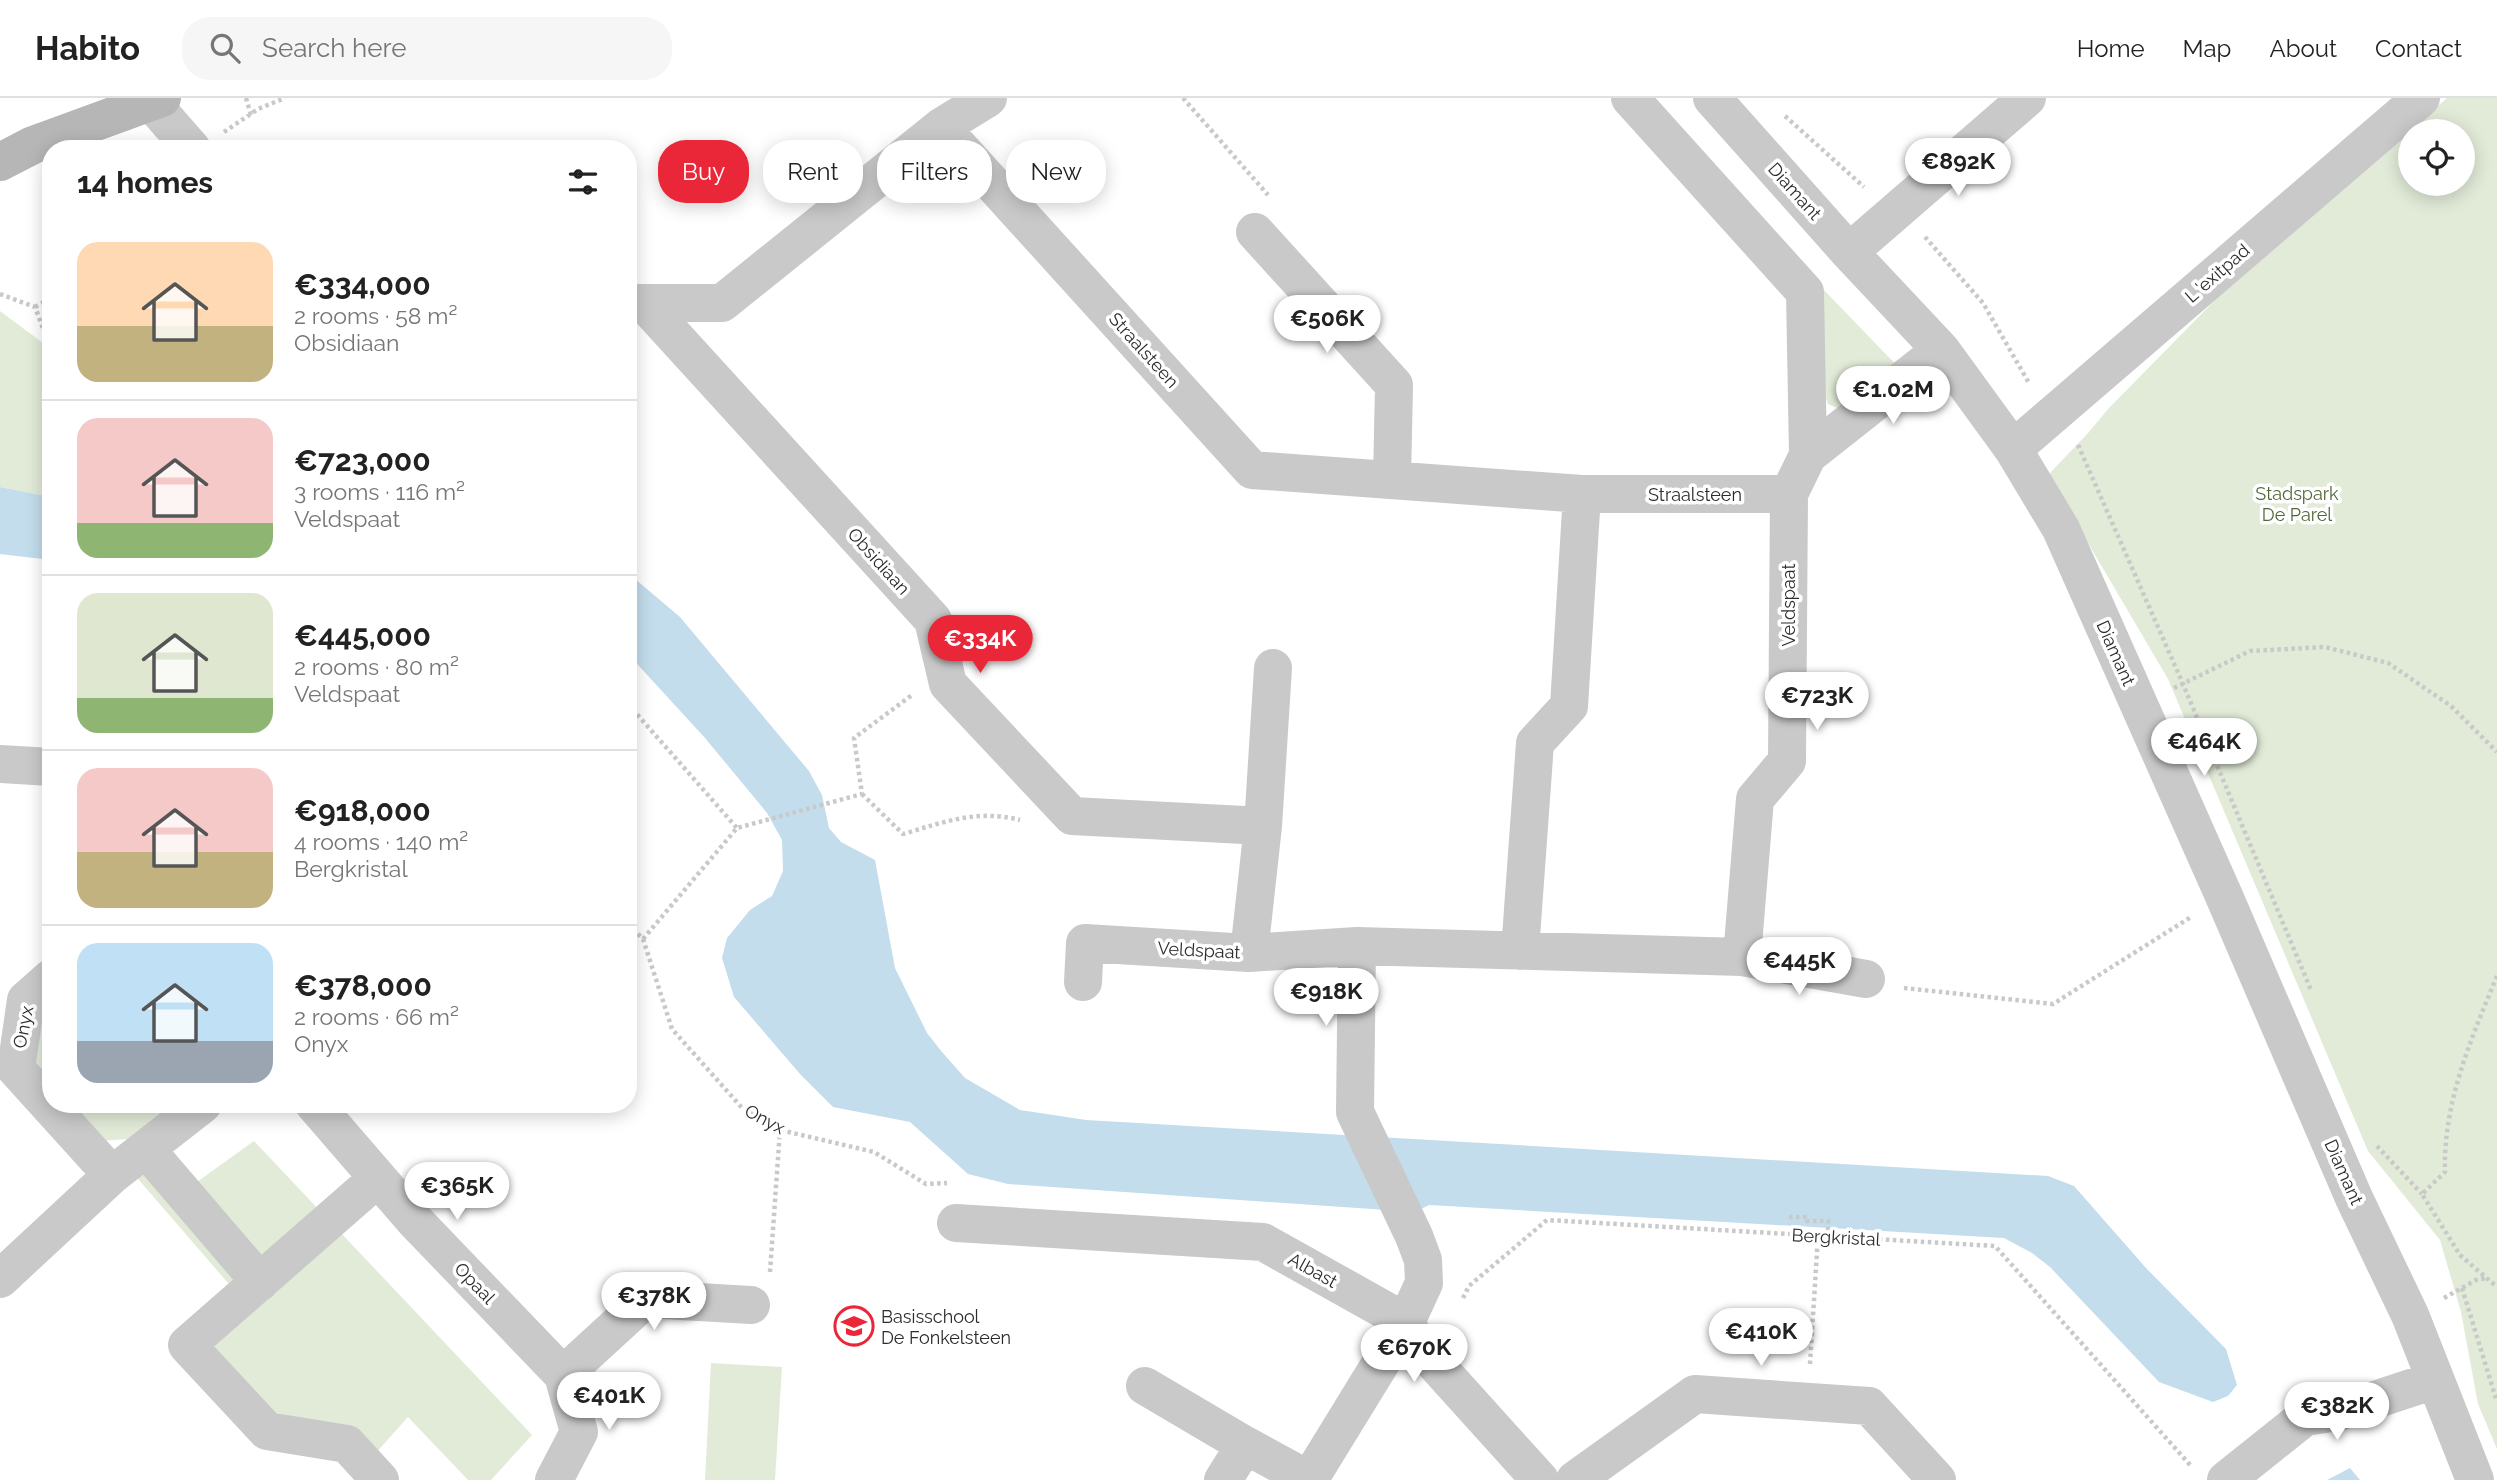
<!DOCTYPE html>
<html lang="en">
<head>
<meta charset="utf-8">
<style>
  body { margin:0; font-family:Raleway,sans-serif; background:#f6f6f6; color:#222; height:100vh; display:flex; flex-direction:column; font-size:26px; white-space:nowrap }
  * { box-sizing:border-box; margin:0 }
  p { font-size:23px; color:#767676 }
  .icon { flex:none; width:38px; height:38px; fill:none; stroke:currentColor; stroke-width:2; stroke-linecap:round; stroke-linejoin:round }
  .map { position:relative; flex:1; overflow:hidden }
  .sheet { position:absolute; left:42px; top:42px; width:595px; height:973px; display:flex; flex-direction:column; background:#fff; border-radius:28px; box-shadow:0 4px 18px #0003 }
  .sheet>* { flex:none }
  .hud { position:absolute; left:658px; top:42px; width:665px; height:63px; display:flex; gap:14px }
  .buttons { position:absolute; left:2398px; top:21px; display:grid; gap:14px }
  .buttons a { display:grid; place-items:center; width:77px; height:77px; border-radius:50%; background:#fff; box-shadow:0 4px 18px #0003; font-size:35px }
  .price { position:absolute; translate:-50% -60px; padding:0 16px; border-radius:24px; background:#fff; color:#222; font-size:23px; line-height:46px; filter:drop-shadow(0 2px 4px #0008) }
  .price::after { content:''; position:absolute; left:50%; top:42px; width:21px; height:16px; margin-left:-10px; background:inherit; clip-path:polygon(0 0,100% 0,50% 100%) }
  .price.selected { background:#ea2738; color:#fff }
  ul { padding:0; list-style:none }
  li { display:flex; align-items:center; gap:21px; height:175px; padding:0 35px }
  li+li { border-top:2px solid #e0e0e0 }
  li span { display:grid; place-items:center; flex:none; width:196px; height:140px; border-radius:21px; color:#555 }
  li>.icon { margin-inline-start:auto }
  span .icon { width:84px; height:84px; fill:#fffc; stroke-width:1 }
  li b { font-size:30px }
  h2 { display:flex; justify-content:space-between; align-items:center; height:84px; padding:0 35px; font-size:30px }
  .tag { padding:0 24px; border-radius:28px; background:#fff; box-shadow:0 4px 18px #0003; font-size:24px; line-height:63px }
  .tag.selected { background:#ea2738; color:#fff }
  header { display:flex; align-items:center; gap:42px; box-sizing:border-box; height:98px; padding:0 35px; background:#fff; border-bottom:2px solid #e0e0e0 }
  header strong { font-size:33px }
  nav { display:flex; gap:38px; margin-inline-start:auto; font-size:24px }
  .search { width:490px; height:63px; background:#f6f6f6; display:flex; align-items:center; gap:18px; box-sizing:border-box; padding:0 24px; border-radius:28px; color:#767676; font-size:26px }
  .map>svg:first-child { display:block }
</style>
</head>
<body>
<header>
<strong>Habito</strong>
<div class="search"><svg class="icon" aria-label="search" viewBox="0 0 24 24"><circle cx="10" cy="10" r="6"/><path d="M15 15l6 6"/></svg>Search here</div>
<nav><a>Home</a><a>Map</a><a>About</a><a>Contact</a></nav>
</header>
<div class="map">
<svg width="2497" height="1382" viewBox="0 0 2497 1382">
  <rect width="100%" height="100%" fill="#fff"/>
  <path fill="#e2ebd8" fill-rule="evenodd" d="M 2447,0 L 2497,0 L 2497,1351 L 2478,1306 L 2461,1214 L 2440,1142 L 2368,1053 L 2168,581 L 2048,377 L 2089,334 L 2108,311 L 2225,192 ZM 2410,33 L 2462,33 L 2462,86 L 2410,86 Z
    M 1822,190 L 1904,275 L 1851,316 L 1828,306 L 1820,283 Z
    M 0,213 L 51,251 L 51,399 L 0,389 Z
    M 51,889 L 51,992 L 32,962 L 42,901 Z
    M 64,1006 L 179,1006 L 130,1041 L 98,1043 Z
    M 254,1043 L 532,1337 L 491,1382 L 468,1382 L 408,1319 L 366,1366 L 267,1333 L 187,1247 L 241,1200 L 132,1074 L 146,1051 L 183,1094 Z
    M 711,1265 L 782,1269 L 775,1382 L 705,1382 Z"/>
  <path fill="#c3ddec" d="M 0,389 L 51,399 L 51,462 L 0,456 Z
    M 628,475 L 680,519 L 809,673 L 822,697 L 829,730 L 841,744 L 875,762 L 895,870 L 927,935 L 942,954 L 965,980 L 1020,1012 L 1086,1022 L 2048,1078 L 2074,1088 L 2146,1170 L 2226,1251 L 2237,1287 L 2228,1298 L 2213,1304 L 2159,1284 L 2050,1169 L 2032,1155 L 2004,1140 L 1429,1107 L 1415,1114 L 1008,1086 L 968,1076 L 910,1024 L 833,1009 L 800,976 L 734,899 L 722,860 L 727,840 L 750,812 L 772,798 L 783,773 L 782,742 L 767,715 L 705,640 L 628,556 Z
    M 2350,1370 L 2360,1382 L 2327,1382 Z"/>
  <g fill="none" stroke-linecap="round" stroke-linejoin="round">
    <path stroke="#c9c9c9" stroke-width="4.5" stroke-dasharray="3.5 3.5" stroke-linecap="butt" d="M 246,0 L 251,17
      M 1183,0 L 1268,97
      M 1785,18 L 1864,89
      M 224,34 L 258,11 L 285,0
      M 1925,139 L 1983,205 L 2029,285
      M 0,196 L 35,209 L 44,233 L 51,237
      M 35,209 L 51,200
      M 2078,347 L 2183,586 L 2311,892
      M 2174,590 L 2250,553 L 2325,549 L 2388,565 L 2451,608 L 2497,654
      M 628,606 L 737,730
      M 862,696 L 903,736 C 944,724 977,711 1020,722
      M 628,826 L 643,841 L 672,931 L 743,1011 L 780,1032 L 874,1054 L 926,1086 L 947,1085
      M 643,841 L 737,730 L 862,696 L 854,640 L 912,597
      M 2497,878 C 2471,941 2443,1005 2445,1074 L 2422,1096 L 2460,1157 L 2497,1189
      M 1904,890 L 2053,906 L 2191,819
      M 2377,1048 L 2422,1096
      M 1789,1119 L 1807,1119 L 1807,1123 L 1828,1123 L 1828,1139
      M 770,1174 L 780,1032
      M 2462,1190 L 2497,1304
      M 1463,1200 L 1469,1188 L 1547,1122 L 1995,1148 L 2191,1368
      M 2444,1200 L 2476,1182 L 2486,1180
      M 1810,1266 L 1818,1138"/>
    <path stroke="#c9c9c9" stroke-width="38" d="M 1630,0 L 1805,194 L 1808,357
      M 1712,0 L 1849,154 L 1941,252 L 2013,351 L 2061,431 L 2224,798 L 2354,1100 L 2410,1217 L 2475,1382
      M 151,4 L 192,51
      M 941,29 L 1252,372 L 1582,396 L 1789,396 L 1808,357 L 1941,252
      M 1255,134 L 1394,287 L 1392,382
      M 1849,154 L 2027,0
      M 630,205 L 722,205 L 941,29 L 988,0
      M 644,205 L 933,522 L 948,586 L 1072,718 L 1263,728 L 1249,855
      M 2013,351 L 2421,0
      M 0,666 L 51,669
      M 1263,728 L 1273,570
      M 1357,848 L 1355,1014 L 1414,1138 L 1423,1162 L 1424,1185 L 1406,1224 L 1415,1242 L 1429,1259 L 1540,1382
      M 1520,853 L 1535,645 L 1569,608 L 1582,396
      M 1742,859 L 1755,701 L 1787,663 L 1789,396
      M 51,880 L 26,902 L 16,971 L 112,1077
      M 1083,884 L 1085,845 L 1249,855 L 1357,848 L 1742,859 L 1866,881
      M 314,1006 L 415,1123 L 563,1277 L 579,1334 L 554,1382
      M 146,1051 L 260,1184
      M 378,1080 L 187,1247 L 267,1333 L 347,1346 L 380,1382
      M 956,1125 L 1263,1144 L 1406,1224 L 1309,1382 L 1245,1347 L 1145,1288
      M 0,1181 L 112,1077 L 203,1006
      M 563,1277 L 646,1201 L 751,1207
      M 1223,1382 L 1245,1347
      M 1575,1382 L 1695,1296 L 1869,1308 L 1937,1382
      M 2226,1382 L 2305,1319 L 2338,1314 L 2435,1282"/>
    <path stroke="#b6b6b6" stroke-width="38" d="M 0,64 L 33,47 L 162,0"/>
  </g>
  <defs>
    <g id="school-ring" transform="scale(2.0125)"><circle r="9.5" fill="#fff" stroke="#ea2738" stroke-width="1.5"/><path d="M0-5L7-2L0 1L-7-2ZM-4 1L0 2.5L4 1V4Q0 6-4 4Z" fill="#ea2738"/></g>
  </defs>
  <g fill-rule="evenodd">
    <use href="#school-ring" x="854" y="1228"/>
  </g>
  <g text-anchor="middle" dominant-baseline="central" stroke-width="7" stroke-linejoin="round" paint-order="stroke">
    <g font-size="18" fill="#2c2c2c" stroke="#fff">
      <text transform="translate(1795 93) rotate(48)">Diamant</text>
      <text transform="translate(2217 175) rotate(-41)">L 'exitpad</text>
      <text transform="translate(1144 252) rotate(48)">Straalsteen</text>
      <text x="1695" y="396">Straalsteen</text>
      <text transform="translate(879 463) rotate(48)">Obsidiaan</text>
      <text transform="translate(1788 507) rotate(-90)">Veldspaat</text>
      <text transform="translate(2116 555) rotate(66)">Diamant</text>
      <text transform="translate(1199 852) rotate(3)">Veldspaat</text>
      <text transform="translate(23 929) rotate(-79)">Onyx</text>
      <text transform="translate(765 1021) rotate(28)">Onyx</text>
      <text transform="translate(2344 1074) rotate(66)">Diamant</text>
      <text transform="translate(1836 1139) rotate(3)">Bergkristal</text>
      <text transform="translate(1313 1172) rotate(29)">Albast</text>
      <text transform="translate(475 1185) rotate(46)">Opaal</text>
    </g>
    <g font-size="18" fill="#506839" stroke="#fff">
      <text x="2297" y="395">Stadspark<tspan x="2297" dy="21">De Parel</tspan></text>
    </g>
    <g font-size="18" fill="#2c2c2c" stroke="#fff" text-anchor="start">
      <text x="881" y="1218">Basisschool<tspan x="881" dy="21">De Fonkelsteen</tspan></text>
    </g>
  </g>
</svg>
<div class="buttons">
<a><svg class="icon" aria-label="locate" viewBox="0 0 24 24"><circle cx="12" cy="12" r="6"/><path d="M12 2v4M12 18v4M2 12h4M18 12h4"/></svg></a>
</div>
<b class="price" style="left:1958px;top:100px">€892K</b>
<b class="price" style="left:1327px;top:257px">€506K</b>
<b class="price" style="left:1893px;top:328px">€1.02M</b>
<b class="price selected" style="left:980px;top:577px">€334K</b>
<b class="price" style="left:1817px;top:634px">€723K</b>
<b class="price" style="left:2204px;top:680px">€464K</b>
<b class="price" style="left:1799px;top:899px">€445K</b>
<b class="price" style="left:1326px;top:930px">€918K</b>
<b class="price" style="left:457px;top:1124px">€365K</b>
<b class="price" style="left:654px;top:1234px">€378K</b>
<b class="price" style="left:1761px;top:1270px">€410K</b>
<b class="price" style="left:1414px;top:1286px">€670K</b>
<b class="price" style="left:609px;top:1334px">€401K</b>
<b class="price" style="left:2337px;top:1344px">€382K</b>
<div class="hud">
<a class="tag selected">Buy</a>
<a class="tag">Rent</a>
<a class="tag">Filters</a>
<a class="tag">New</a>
</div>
<section class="sheet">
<h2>14 homes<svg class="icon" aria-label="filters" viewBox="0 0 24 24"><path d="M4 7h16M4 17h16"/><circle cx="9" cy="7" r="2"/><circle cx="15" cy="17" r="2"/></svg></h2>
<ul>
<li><span style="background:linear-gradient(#ffd9b3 60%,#c2b280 0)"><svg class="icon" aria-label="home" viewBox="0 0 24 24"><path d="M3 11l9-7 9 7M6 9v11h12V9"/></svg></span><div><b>€334,000</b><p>2 rooms · 58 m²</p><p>Obsidiaan</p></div></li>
<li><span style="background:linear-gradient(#f6c9c9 75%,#8fb573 0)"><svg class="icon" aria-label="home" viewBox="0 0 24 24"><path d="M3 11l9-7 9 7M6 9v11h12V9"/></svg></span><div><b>€723,000</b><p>3 rooms · 116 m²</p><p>Veldspaat</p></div></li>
<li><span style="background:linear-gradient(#dfe7d0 75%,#8fb573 0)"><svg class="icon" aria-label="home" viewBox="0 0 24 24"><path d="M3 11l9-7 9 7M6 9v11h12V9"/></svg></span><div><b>€445,000</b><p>2 rooms · 80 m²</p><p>Veldspaat</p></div></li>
<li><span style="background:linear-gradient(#f6c9c9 60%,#c2b280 0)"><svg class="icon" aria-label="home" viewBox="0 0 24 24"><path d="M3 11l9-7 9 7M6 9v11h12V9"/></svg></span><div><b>€918,000</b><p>4 rooms · 140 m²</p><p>Bergkristal</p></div></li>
<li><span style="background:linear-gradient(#bfe0f5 70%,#9aa5b1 0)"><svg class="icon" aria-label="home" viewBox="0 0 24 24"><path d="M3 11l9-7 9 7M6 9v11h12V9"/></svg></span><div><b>€378,000</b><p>2 rooms · 66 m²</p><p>Onyx</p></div></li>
</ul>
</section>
</div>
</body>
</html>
